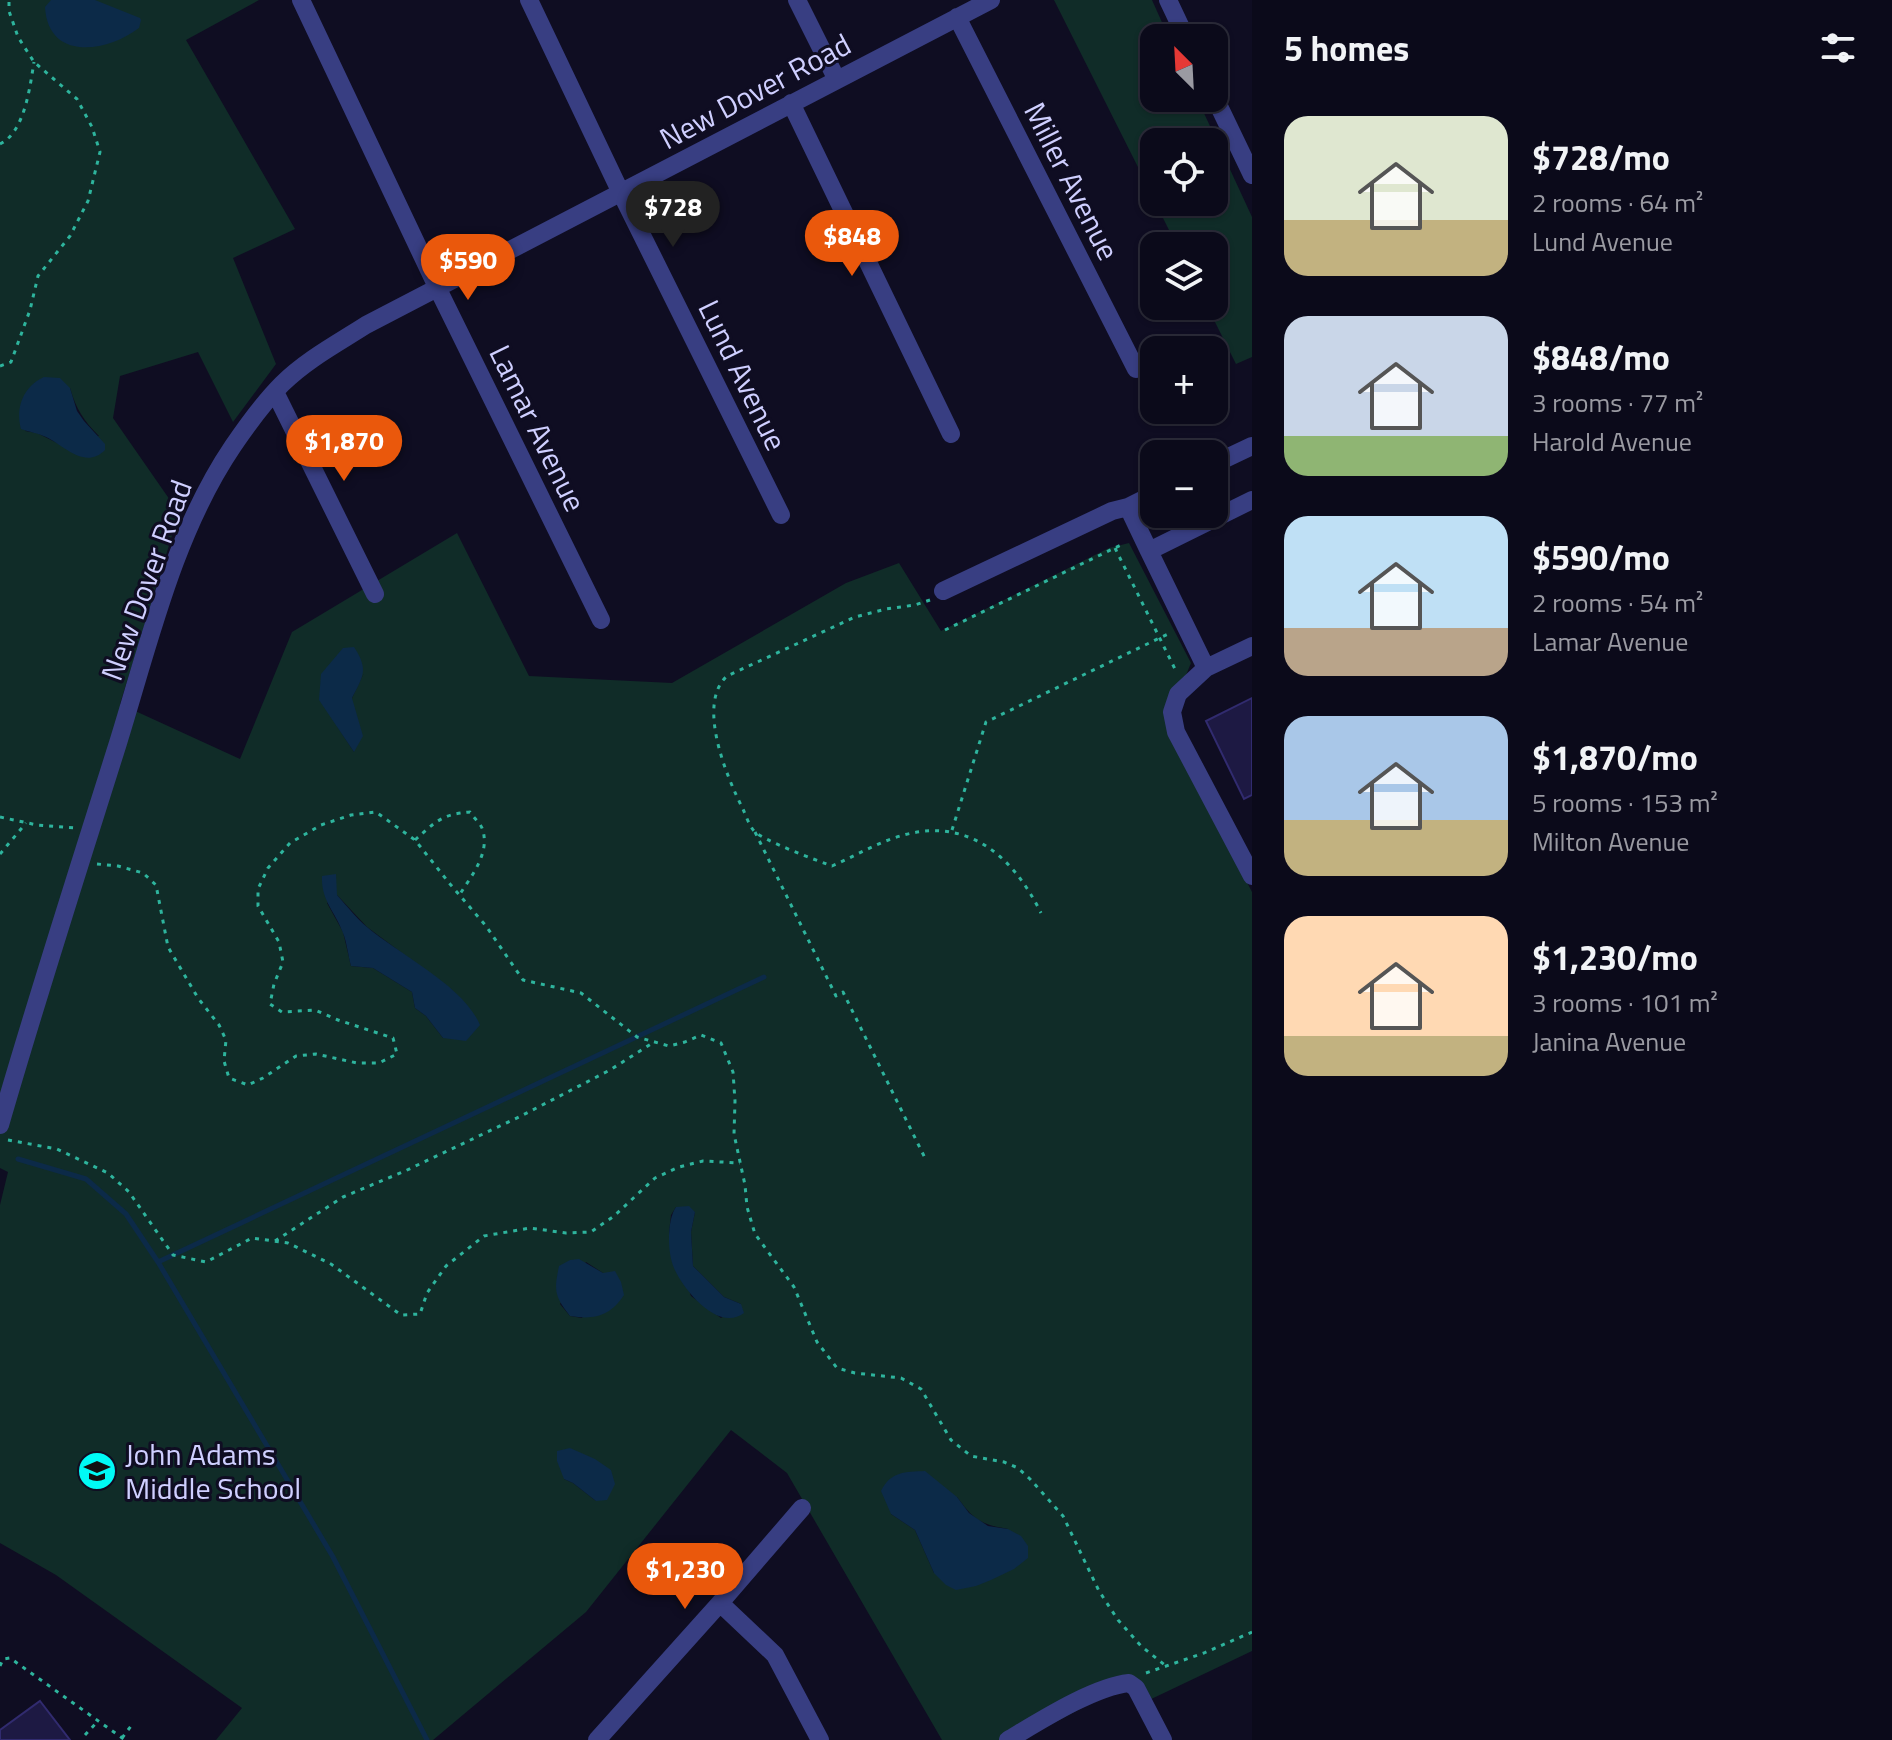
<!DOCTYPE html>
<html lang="en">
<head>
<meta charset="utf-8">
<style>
  body { margin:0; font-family:"Titillium Web",sans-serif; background:#191827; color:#f1f3f6; height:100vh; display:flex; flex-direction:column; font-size:30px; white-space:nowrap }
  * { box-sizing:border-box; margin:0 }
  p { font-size:26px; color:#9a9aa2 }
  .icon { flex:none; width:44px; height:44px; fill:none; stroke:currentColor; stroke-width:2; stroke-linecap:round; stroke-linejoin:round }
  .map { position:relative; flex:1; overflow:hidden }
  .details { display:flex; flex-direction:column; background:#0b0a1a; width:640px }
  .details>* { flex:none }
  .needle { width:52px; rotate:336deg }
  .tools { position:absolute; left:1140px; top:24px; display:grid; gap:16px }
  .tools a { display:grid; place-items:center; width:88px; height:88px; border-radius:16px; background:#0b0a1a; box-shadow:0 2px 6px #0004,0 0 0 2px #2b2b39; font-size:40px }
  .price { position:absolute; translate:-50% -68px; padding:0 18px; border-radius:28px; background:#ea580c; color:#fff; font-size:26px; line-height:52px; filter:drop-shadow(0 2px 4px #0008) }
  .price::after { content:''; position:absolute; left:50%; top:48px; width:24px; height:18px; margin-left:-12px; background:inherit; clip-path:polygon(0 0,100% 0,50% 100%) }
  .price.active { background:#222; color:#fff }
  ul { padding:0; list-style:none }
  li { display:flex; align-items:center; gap:24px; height:200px; padding:0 32px }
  li span { display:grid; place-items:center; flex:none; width:224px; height:160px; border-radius:24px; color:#555 }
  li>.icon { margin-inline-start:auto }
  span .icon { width:96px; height:96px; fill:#fffc; stroke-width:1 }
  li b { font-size:34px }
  h2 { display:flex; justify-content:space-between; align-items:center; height:96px; padding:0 32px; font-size:34px }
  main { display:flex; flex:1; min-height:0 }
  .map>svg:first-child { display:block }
</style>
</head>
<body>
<main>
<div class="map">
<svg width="1252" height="1740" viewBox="0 0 1252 1740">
  <rect width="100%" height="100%" fill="#0f0d22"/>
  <path fill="#102c28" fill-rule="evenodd" d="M 0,0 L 259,0 L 186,40 L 295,229 L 233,258 L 276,364 L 233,422 L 198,352 L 120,376 L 113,418 L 179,513 L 120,704 L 240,759 L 292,632 L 457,533 L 529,676 L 672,683 L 846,583 L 899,563 L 941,631 L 1109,548 L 1129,543 L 1191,663 L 1166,724 L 1252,892 L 1252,1651 L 1145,1702 L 1134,1680 L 1022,1740 L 942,1740 L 787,1473 L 731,1430 L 586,1612 L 433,1740 L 216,1740 L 242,1708 L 56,1575 L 0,1543 L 0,1205 L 8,1172 L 0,1168 ZM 70,388 C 76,409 84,421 99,436 L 59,444 L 37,433 L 25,431 ZM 364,673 L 352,698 L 354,752 L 337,726 ZM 337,895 L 367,927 L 453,991 L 443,1038 L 426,1016 L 415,1008 L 412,992 L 373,968 L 351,966 L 343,932 L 327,903 ZM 676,1207 L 695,1212 L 691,1232 L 693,1266 L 724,1297 L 741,1304 L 721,1318 L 691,1296 L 669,1233 L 671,1215 ZM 586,1262 L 603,1273 L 582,1318 L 570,1316 L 560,1304 ZM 570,1448 L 596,1501 L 573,1483 L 564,1479 ZM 957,1497 C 974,1520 980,1524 1008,1529 L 934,1573 L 915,1530 L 891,1514 Z
    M 1054,0 L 1152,0 L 1169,38 L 1154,38 L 1154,98 L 1197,98 L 1252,217 L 1252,357 L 1236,364 L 1207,306 L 1214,306 L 1214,246 L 1177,246 L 1155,202 L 1214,202 L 1214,142 L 1154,142 L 1154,199 Z"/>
  <path fill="#0c2a48" d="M 51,0 L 95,0 L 140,18 L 141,20 L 139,28 C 106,53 48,61 45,7 Z
    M 44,377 L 60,378 L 70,388 L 77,411 L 84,421 L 105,444 L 105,450 C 85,470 65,446 46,437 C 38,433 29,432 21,429 C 15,407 24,386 44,377 Z
    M 354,647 C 369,670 363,676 352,698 L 363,736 L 354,752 L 319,700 L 321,674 L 343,648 Z
    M 336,874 L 337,895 C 347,906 356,918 367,927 C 400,955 464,986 480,1025 L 466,1041 L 443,1038 L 426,1016 L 415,1008 L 412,992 L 373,968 L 351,966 C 348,955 347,943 343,933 C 335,911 321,901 322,876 Z
    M 689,1206 L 695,1212 L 691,1232 L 693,1266 L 724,1297 L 741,1304 L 744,1313 C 718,1333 683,1289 674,1268 C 667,1252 667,1220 676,1207 Z
    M 579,1259 L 603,1273 L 615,1271 L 621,1282 L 624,1295 C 610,1316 595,1320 570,1316 C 554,1296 554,1290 559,1266 L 570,1260 Z
    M 570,1448 L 595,1459 L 611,1470 L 615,1484 L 607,1500 L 596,1501 L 573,1483 L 564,1479 L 557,1461 L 557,1451 Z
    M 925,1471 L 957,1497 L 969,1513 L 988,1526 L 1008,1529 L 1021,1536 L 1028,1546 L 1028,1558 L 1014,1569 L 991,1580 L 976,1586 L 956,1590 L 946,1585 L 934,1573 L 915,1530 L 891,1514 L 881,1491 C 891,1471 905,1472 925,1471 Z"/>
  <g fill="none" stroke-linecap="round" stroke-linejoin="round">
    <path stroke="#0c2a48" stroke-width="5" d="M 18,1159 L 86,1179 L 126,1214 L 158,1262 L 333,1557 L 427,1740
      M 158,1262 L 764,977"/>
  </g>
  <path fill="#1d1943" stroke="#312b6f" stroke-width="2" d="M 1252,698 L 1252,795 L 1244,799 L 1206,721 Z
    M 40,1701 L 70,1740 L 0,1740 L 0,1730 Z"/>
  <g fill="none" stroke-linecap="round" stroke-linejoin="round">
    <path stroke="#2eb49d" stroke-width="3" stroke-dasharray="4 6" stroke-linecap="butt" d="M 0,144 C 25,132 30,86 34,62
      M 0,366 L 11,362 L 30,310 L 38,276 L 70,236 L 88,201 L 100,152 L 92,127 L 77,99 L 34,62 L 18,37 L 9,11 L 9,0
      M 1149,377 L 1154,388
      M 1162,410 L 1164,417
      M 1115,548 L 1177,673
      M 930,600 L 915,605 L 886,609 L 855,617 L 727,676 C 696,704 727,778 743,809 C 746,816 749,825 754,831 C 762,840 818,861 832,866 C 853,857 873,845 894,838 C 963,814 1011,852 1041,913
      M 945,630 L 1125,543
      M 0,817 L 37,825 L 75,828
      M 952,830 L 986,722 L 1172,632
      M 755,832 L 836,996 L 843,992 L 925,1158
      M 415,840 C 435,822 442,814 470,812 C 473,817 480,823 482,828 C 491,852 472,875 460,894
      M 0,854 L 26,823
      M 97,864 L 118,866 L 143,873 L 156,885 L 168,947 L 198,998 L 219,1025 L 226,1040 L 224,1061 L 229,1078 L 248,1085 L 263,1078 L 296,1056 L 316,1054 L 357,1063 L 379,1063 L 397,1054 L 393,1038 L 338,1020 L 315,1010 L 282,1012 L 270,1004 L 274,984 L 283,962 L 279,942 L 258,906 L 258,889 L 268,868 L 290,843 L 321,825 L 351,815 L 376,812 L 415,840 L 450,884 L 486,926 L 523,980 L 581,993 L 637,1037 L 669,1046 L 685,1042 L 701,1035 L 721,1043 L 733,1072 L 735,1101 L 734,1134 L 745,1185 L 747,1207 L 755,1234 L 794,1287 L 817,1342 L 837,1368 L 855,1373 L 901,1378 L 921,1389 L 951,1440 L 971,1456 L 1004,1462 L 1018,1468 L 1030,1479 L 1063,1516 L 1099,1591 L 1118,1620 L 1141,1646 L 1166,1666
      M 8,1140 L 57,1149 L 108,1173 L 129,1192 L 173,1255 L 206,1262 L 252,1238 L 288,1243 L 331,1264 L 401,1315 L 420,1314 L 427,1293 L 446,1266 L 484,1236 L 530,1228 L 566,1233 L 591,1232 L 614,1216 L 655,1178 L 679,1167 L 703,1161 L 740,1163
      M 275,1241 L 343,1197 L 405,1171 L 521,1116 L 610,1070 L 654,1042
      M 0,1666 L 3,1659 L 10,1658 L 125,1740
      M 1146,1673 L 1204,1653 L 1252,1632
      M 85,1735 L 98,1721
      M 122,1738 L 131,1726"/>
    <path stroke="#383e82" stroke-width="18" d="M 301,0 L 437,287 L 601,620
      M 529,0 L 621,193 L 781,515
      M 797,0 L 837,80
      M 1168,0 L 1186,38
      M 957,17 L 1136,369
      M 1214,96 L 1252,175
      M 791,103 L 951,434
      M 275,392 L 375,594
      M 1214,464 L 1252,446
      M 1252,500 L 1149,551 L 1206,668 L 1178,694 L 1172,712 L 1176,732 L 1252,876
      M 1128,507 L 1149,551
      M 943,591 L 1112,511 L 1128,507 L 1154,494
      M 1206,668 L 1252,646
      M 0,1125 C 37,997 78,870 118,743 C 149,643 174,533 233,446 C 248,424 264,402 282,384 C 306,360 338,343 366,325 L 991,0
      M 720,1603 L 775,1655 L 820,1740
      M 597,1740 L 720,1603 L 802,1508
      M 1008,1740 C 1040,1721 1093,1687 1129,1683 L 1136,1688 L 1163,1740"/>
  </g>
  <defs>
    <g id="school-disc" transform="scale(2)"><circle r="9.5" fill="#00faf6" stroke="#0f0d22"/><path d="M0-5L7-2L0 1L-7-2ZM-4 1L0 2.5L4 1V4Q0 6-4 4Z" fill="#111"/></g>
  </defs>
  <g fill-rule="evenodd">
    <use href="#school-disc" x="97" y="1471"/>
  </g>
  <g text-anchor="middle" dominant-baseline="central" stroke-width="6" stroke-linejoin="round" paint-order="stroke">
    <g font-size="30" fill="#cfcfff" stroke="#0f0d22">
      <text transform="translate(755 91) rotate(-28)">New Dover Road</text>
      <text transform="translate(1072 181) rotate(63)">Miller Avenue</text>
      <text transform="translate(743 375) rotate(64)">Lund Avenue</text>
      <text transform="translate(538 428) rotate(64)">Lamar Avenue</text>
      <text transform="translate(146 580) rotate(-70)">New Dover Road</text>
    </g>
    <g font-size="30" fill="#cfcfff" stroke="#0f0d22" text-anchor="start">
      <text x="125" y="1454">John Adams<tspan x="125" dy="34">Middle School</tspan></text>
    </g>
  </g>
</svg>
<div class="tools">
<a><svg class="needle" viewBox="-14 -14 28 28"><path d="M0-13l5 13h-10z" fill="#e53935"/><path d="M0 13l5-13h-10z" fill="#9a9aa2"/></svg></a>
<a><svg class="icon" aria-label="locate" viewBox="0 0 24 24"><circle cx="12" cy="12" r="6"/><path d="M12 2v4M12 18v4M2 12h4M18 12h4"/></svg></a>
<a><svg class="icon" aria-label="layers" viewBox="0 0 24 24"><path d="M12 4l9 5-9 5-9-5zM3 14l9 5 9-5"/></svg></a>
<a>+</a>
<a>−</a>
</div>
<b class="price active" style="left:673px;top:249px">$728</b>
<b class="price" style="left:852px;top:278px">$848</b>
<b class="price" style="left:468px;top:302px">$590</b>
<b class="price" style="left:344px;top:483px">$1,870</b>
<b class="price" style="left:685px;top:1611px">$1,230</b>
</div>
<section class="details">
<h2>5 homes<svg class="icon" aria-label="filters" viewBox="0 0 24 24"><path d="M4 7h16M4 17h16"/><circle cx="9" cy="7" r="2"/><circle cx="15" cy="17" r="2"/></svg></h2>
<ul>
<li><span style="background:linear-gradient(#dfe7d0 65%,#c2b280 0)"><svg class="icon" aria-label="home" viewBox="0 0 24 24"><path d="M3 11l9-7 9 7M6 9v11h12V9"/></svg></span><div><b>$728/mo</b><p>2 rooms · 64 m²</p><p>Lund Avenue</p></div></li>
<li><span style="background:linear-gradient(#c9d6e8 75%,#8fb573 0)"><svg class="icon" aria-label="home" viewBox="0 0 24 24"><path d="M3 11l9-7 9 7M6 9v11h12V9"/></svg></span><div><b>$848/mo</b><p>3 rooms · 77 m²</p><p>Harold Avenue</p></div></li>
<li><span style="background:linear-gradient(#bfe0f5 70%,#b9a48a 0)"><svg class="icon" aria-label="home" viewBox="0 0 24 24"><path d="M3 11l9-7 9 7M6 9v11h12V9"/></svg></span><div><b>$590/mo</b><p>2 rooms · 54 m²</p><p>Lamar Avenue</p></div></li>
<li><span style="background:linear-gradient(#a9c7e8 65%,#c2b280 0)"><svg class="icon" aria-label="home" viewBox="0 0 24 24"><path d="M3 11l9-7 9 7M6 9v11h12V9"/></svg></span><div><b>$1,870/mo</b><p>5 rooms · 153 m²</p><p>Milton Avenue</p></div></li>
<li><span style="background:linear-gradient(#ffd9b3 75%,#c2b280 0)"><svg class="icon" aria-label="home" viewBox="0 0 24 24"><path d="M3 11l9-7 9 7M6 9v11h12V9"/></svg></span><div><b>$1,230/mo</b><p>3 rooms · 101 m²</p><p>Janina Avenue</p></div></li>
</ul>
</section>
</main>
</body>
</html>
